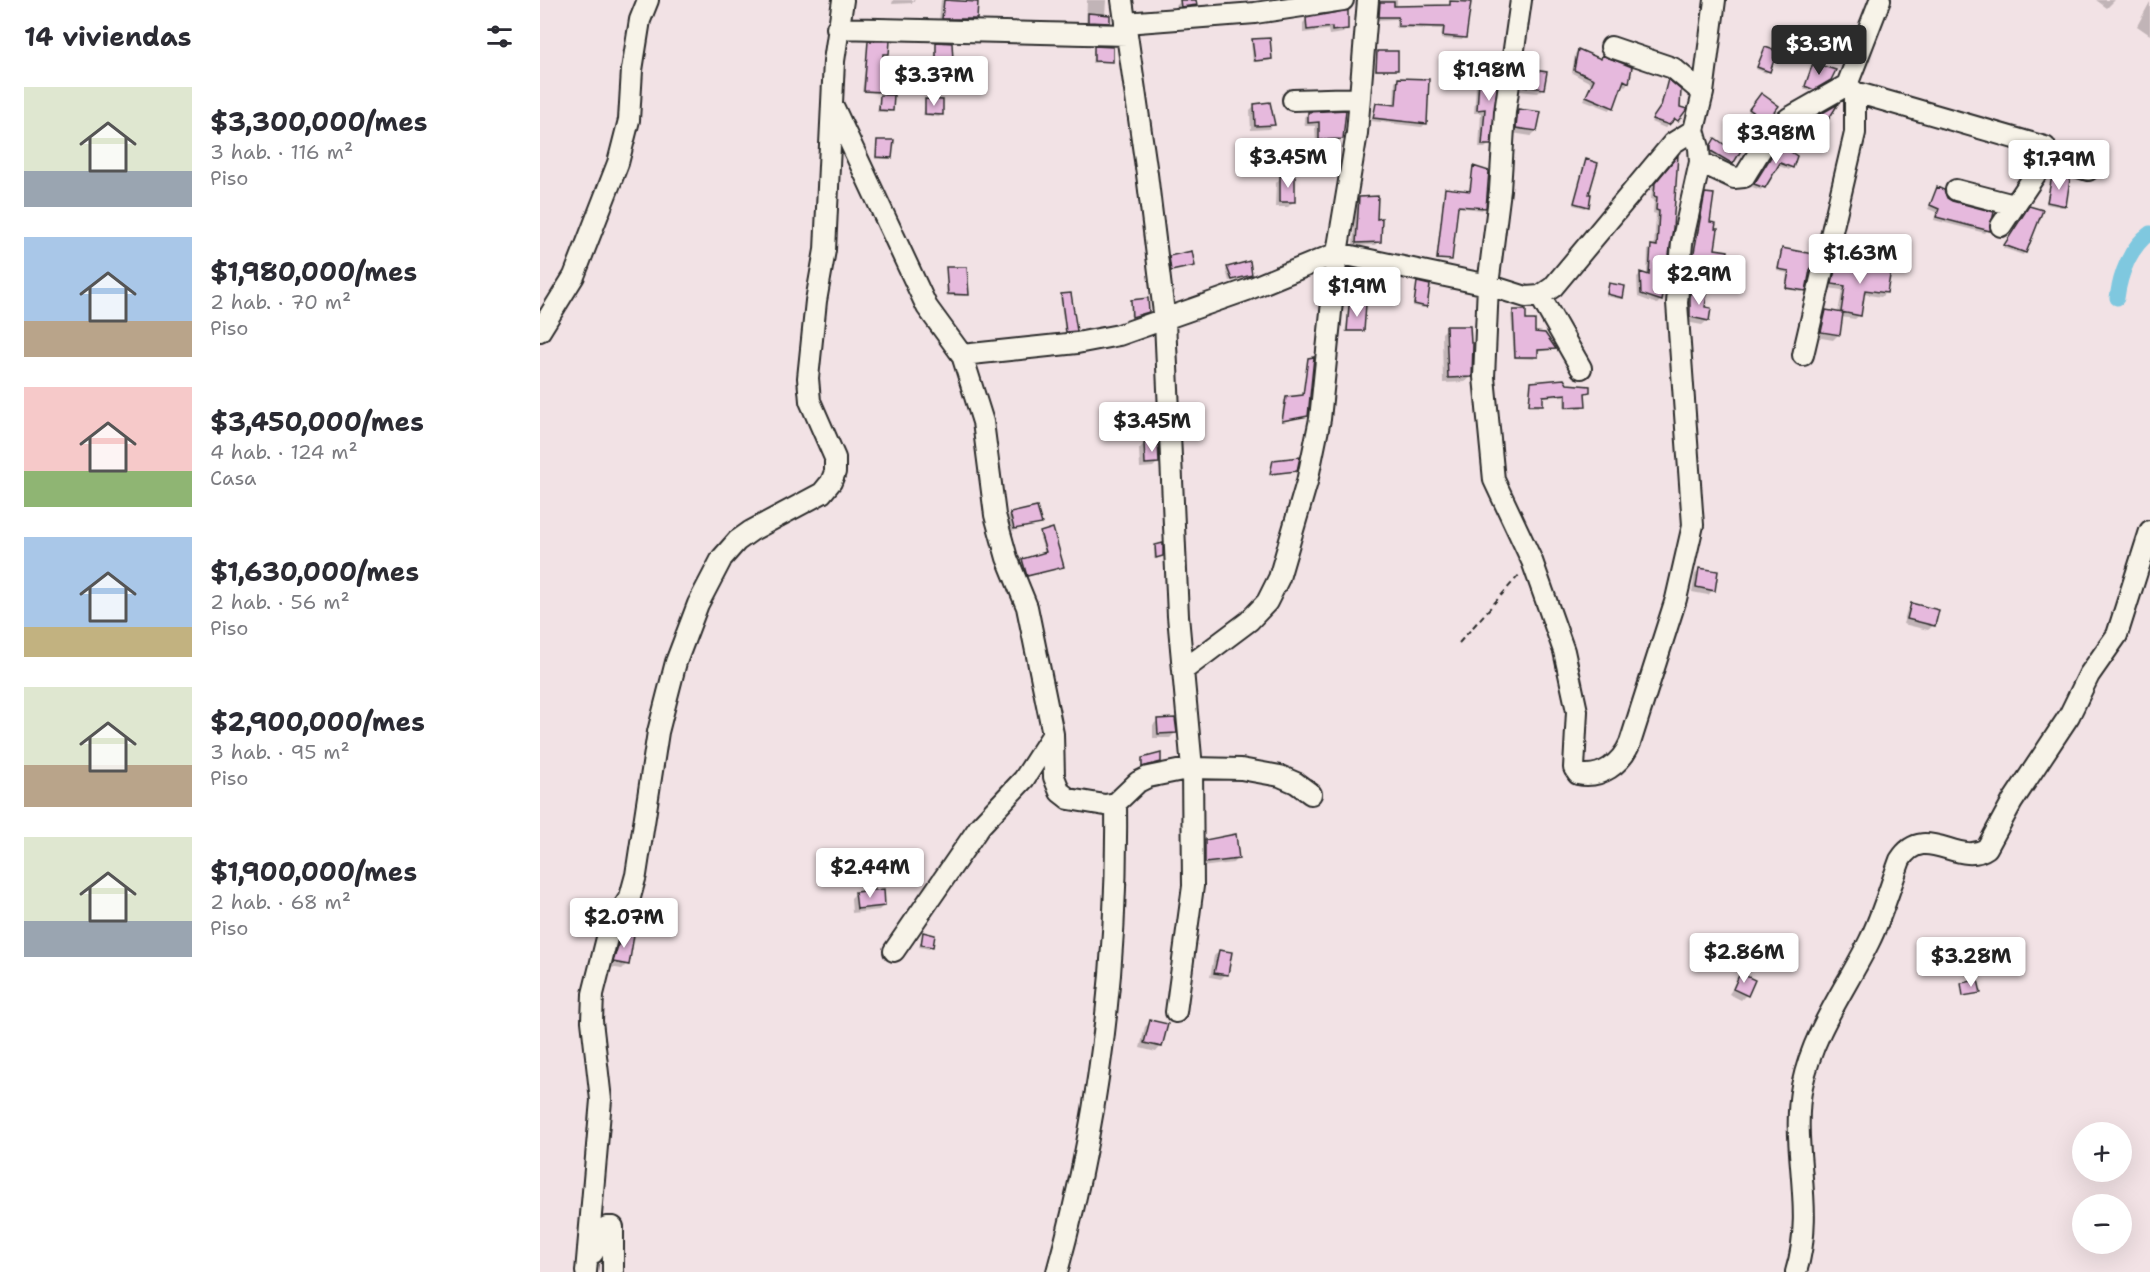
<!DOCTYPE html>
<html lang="es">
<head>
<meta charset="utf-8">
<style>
  body { margin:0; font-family:"Shantell Sans",sans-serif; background:#f2f2f3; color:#2b2b33; height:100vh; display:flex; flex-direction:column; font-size:22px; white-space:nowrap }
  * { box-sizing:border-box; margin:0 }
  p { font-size:20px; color:#7c7c81 }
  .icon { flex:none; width:33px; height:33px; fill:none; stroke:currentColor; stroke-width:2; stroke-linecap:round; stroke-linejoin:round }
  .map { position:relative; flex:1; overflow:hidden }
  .drawer { display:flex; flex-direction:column; background:#fff; width:540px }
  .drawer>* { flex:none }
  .buttons { position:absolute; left:1532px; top:1122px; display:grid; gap:12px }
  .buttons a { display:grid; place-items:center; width:60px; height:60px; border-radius:50%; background:#fff; box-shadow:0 6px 24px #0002; font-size:30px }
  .price { position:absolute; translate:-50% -51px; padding:0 14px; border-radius:6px; background:#fff; color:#222; font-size:20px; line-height:39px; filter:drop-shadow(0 2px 3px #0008) }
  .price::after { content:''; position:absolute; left:50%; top:36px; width:18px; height:14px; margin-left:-9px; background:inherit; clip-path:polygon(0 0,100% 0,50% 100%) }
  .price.active { background:#2b2b2b; color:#fff }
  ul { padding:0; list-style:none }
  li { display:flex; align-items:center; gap:18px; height:150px; padding:0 24px }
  li span { display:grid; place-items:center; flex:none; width:168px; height:120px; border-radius:0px; color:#555 }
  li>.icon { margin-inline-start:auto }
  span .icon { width:72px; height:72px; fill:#fffc; stroke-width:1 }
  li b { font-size:26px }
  h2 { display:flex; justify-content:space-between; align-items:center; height:72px; padding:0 24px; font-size:26px }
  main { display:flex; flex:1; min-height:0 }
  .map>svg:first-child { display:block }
</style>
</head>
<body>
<main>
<section class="drawer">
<h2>14 viviendas<svg class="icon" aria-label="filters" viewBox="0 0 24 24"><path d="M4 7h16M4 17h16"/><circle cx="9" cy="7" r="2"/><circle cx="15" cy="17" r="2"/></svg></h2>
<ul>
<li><span style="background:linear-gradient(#dfe7d0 70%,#9aa5b1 0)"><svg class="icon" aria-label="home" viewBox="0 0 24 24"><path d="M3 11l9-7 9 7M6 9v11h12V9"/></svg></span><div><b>$3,300,000/mes</b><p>3 hab. · 116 m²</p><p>Piso</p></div></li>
<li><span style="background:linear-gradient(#a9c7e8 70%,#b9a48a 0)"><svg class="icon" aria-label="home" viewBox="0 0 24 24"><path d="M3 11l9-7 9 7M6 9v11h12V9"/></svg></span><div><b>$1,980,000/mes</b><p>2 hab. · 70 m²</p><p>Piso</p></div></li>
<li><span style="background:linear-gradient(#f6c9c9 70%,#8fb573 0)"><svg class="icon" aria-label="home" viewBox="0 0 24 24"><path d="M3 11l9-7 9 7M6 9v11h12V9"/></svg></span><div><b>$3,450,000/mes</b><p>4 hab. · 124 m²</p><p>Casa</p></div></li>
<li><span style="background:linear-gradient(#a9c7e8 75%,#c2b280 0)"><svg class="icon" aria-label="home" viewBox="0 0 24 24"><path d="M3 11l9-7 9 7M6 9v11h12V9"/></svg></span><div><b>$1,630,000/mes</b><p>2 hab. · 56 m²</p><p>Piso</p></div></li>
<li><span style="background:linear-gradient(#dfe7d0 65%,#b9a48a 0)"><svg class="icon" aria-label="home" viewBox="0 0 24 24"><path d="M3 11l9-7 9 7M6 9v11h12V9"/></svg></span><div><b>$2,900,000/mes</b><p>3 hab. · 95 m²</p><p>Piso</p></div></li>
<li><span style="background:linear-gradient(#dfe7d0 70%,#9aa5b1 0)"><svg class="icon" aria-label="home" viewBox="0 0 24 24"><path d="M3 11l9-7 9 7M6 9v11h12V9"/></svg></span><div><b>$1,900,000/mes</b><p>2 hab. · 68 m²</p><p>Piso</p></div></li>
</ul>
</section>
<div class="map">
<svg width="1610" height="1272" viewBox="0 0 1610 1272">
  <rect width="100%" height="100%" fill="#f2e2e5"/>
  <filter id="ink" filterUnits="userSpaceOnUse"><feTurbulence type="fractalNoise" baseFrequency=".0167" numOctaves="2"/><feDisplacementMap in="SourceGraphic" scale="12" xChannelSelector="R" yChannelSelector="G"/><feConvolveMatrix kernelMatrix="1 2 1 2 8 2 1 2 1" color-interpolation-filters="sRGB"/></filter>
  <g filter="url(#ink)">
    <path fill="#0003" d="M 353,0 L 375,0 L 372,3 L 352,4 Z
      M 401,0 L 420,0 L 419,4 L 436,19 L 432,23 L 399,22 Z
      M 547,0 L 566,0 L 565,16 L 568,22 L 566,24 L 546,24 Z
      M 655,0 L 655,5 L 650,10 L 636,11 L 636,6 L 641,1 Z
      M 840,0 L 857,0 L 857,7 L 929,3 L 924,37 L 922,40 L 901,39 L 902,29 L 856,28 L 856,19 L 837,20 Z
      M 1556,0 L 1575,0 L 1567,8 Z
      M 1610,2 L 1610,35 L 1597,26 Z
      M 767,19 L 807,29 L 803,33 L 789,35 L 788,30 L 763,33 L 763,23 Z
      M 713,41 L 731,59 L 729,61 L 713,62 L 711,43 Z
      M 328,42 L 347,53 L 341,55 L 337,93 L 322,92 Z
      M 396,44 L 412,59 L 410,61 L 394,62 Z
      M 554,48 L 572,61 L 552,63 Z
      M 1225,49 L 1228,71 L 1226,73 L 1216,69 Z
      M 1038,51 L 1059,60 L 1062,57 L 1090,68 L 1088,83 L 1085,86 L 1081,84 L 1070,110 L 1044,100 L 1051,83 L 1032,73 L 1035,54 Z
      M 838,52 L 856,69 L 854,71 L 835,71 Z
      M 952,63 L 949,144 L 945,148 L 939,148 L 941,113 L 934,113 L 936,86 L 940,82 L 947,82 L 948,67 Z
      M 1274,64 L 1290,79 L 1269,91 L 1264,89 Z
      M 988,70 L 1003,88 L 998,93 L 980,91 L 983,76 Z
      M 858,79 L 885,124 L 882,127 L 831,121 L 837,105 L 854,107 L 855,82 Z
      M 1128,82 L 1141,94 L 1138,108 L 1141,116 L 1125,128 L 1111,122 L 1118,111 Z
      M 340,96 L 352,110 L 350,112 L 337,112 Z
      M 1220,97 L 1236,106 L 1224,122 L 1208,112 Z
      M 386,101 L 401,115 L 399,117 L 383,115 Z
      M 715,105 L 734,124 L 729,129 L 711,130 L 710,110 Z
      M 1293,108 L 1284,124 L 1281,124 L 1264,149 L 1252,133 Z
      M 978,111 L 996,131 L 991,136 L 972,133 L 973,116 Z
      M 768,113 L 801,138 L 798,142 L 776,143 L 775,126 L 765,126 L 764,117 Z
      M 1206,139 L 1189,166 L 1169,154 L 1173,143 L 1187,148 Z
      M 338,141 L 351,157 L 349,159 L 335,159 Z
      M 1237,148 L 1251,167 L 1249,170 L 1237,165 L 1221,190 L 1212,187 Z
      M 1137,159 L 1121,300 L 1117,304 L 1098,297 L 1097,277 L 1100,274 L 1107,276 L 1108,250 L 1114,247 L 1116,214 L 1113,213 L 1114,200 L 1111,199 L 1112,188 Z
      M 1046,161 L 1047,206 L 1045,208 L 1033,205 Z
      M 934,168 L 944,207 L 942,210 L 916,207 L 911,259 L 896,260 L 904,192 L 906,189 L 928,192 Z
      M 741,177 L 753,202 L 748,207 L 735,207 L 736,183 Z
      M 1513,177 L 1525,205 L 1522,207 L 1506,204 Z
      M 1397,189 L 1406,199 L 1448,230 L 1445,233 L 1394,220 L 1396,212 L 1388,209 Z
      M 1166,194 L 1168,224 L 1174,250 L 1184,268 L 1181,272 L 1149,266 L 1162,198 Z
      M 820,198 L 835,220 L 839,241 L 835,245 L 813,246 L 816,202 Z
      M 1487,210 L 1485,252 L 1483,255 L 1463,248 Z
      M 1242,249 L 1264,290 L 1262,292 L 1245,289 L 1247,273 L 1237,271 Z
      M 630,257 L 653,265 L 629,272 Z
      M 1297,266 L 1326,272 L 1330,268 L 1345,293 L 1341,297 L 1323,294 L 1320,315 L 1315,319 L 1301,317 L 1299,334 L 1293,340 L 1276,337 L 1281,317 L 1286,311 L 1298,313 L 1302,290 L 1288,288 L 1292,271 Z
      M 407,268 L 428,294 L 425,296 L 406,296 Z
      M 688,268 L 711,274 L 689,281 L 686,270 Z
      M 808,269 L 842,276 L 840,296 L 826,296 L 828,284 L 805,279 Z
      M 877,284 L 886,306 L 884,308 L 873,306 Z
      M 1070,284 L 1082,297 L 1080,299 L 1066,296 Z
      M 1151,293 L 1163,308 L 1168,320 L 1162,325 L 1146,322 L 1145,298 Z
      M 522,296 L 536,330 L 534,332 L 525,333 L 520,298 Z
      M 592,301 L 607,311 L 590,316 Z
      M 810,307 L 822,330 L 820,332 L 805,332 Z
      M 974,312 L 993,333 L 1014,349 L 997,352 L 994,359 L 974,358 L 971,314 Z
      M 907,328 L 931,377 L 925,382 L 903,383 L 902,333 Z
      M 769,359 L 767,415 L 741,422 L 744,400 L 762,397 Z
      M 991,383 L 1026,385 L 1048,392 L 1044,394 L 1042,408 L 1024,409 L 1024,396 L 1002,397 L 999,407 L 988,407 Z
      M 604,444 L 618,462 L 613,467 L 600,468 L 599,449 Z
      M 734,462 L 756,470 L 729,476 Z
      M 470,514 L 500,524 L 472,531 L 468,516 Z
      M 501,533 L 522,567 L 485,577 L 481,562 L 505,554 L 499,535 Z
      M 616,546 L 622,556 L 614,559 L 614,549 Z
      M 1160,569 L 1173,590 L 1168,595 L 1152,592 L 1155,574 Z
      M 1372,605 L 1394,625 L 1388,630 L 1363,624 L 1367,610 Z
      M 618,720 L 635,733 L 630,738 L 613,738 L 613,725 Z
      M 602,759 L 619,761 L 601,768 Z
      M 695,835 L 697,858 L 693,863 L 661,867 L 660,847 L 665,842 Z
      M 316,893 L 344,905 L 339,910 L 312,913 L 311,898 Z
      M 82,934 L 87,964 L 82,969 L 69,967 L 77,939 Z
      M 384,934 L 391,947 L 389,949 L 379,947 Z
      M 679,951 L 686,974 L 681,979 L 670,977 L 674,956 Z
      M 1201,975 L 1206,995 L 1201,1000 L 1189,994 Z
      M 1422,985 L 1439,992 L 1422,997 Z
      M 610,1022 L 621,1046 L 616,1052 L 600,1048 L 605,1027 Z"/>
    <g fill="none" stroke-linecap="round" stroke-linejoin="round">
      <path stroke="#7fc8df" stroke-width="15" d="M 1577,298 C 1580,275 1590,247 1610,233"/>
    </g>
    <path fill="#e6b9dd" stroke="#2b2b2b" stroke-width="1.5" d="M 404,0 L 438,2 L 437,19 L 402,19 Z
      M 640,0 L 656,0 L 657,5 L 641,7 Z
      M 910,1 L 931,2 L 926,38 L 903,36 L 904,27 L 858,26 L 858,17 L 839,17 L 840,2 L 854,2 L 854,6 L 910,5 Z
      M 808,10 L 808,29 L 792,31 L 792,27 L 767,30 L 766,18 Z
      M 548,13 L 570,15 L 570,23 L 548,22 Z
      M 730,38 L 732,59 L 715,61 L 712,39 Z
      M 328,41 L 350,41 L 349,54 L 343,54 L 341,92 L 324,91 Z
      M 396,42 L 412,43 L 413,60 L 396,60 Z
      M 554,46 L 573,47 L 573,62 L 554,61 Z
      M 1225,47 L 1237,51 L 1230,72 L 1217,67 Z
      M 1038,49 L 1061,59 L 1062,55 L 1092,67 L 1089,83 L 1084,80 L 1074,108 L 1046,96 L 1054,79 L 1034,70 Z
      M 837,51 L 858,51 L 858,70 L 836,70 Z
      M 951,62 L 960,62 L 951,145 L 942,145 L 945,109 L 937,110 L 939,80 L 950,80 Z
      M 1273,63 L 1296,70 L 1291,80 L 1274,90 L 1265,86 Z
      M 987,69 L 1007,72 L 1004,89 L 984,86 Z
      M 858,78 L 889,79 L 887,124 L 833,118 L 836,103 L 856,105 Z
      M 1128,79 L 1141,90 L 1140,107 L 1147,109 L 1138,121 L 1135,119 L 1129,125 L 1112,119 L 1121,106 Z
      M 1221,93 L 1239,106 L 1227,121 L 1209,109 Z
      M 340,95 L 354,95 L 353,111 L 339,110 Z
      M 385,99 L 403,100 L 403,115 L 385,114 Z
      M 730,102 L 735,125 L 715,126 L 714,104 Z
      M 1298,104 L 1285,125 L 1284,122 L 1267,148 L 1253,130 Z
      M 978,109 L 1001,112 L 997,131 L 976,128 Z
      M 806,110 L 803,139 L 779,140 L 779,122 L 768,123 L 768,112 Z
      M 1197,132 L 1208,139 L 1193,164 L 1171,151 L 1171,145 L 1175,138 L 1188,147 Z
      M 337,140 L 354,140 L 352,158 L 336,157 Z
      M 1239,144 L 1257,156 L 1253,168 L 1240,163 L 1225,188 L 1214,184 Z
      M 1138,155 L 1133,228 L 1122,301 L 1101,294 L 1100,272 L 1109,275 L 1111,245 L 1117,246 L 1119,211 L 1116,210 L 1117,197 L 1114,196 L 1115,183 Z
      M 1046,159 L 1058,163 L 1049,194 L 1051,194 L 1049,207 L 1034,203 Z
      M 933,166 L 949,171 L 946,208 L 918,206 L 912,260 L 897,259 L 905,188 L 930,191 Z
      M 740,176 L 755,176 L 755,202 L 740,202 Z
      M 1512,176 L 1530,179 L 1526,206 L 1507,202 Z
      M 1397,187 L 1404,190 L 1407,198 L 1412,201 L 1454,212 L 1450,231 L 1396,217 L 1399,209 L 1390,205 Z
      M 1165,193 L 1174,194 L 1170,222 L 1176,223 L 1175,229 L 1178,229 L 1175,249 L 1188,251 L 1186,269 L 1152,263 Z
      M 838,196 L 837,219 L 842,218 L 841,242 L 816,243 L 819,197 Z
      M 1489,206 L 1503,210 L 1486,253 L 1464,245 Z
      M 1242,248 L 1273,254 L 1266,291 L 1246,288 L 1249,271 L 1238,269 Z
      M 652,251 L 655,266 L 631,271 L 629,256 Z
      M 710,261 L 712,275 L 692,280 L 687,267 Z
      M 1296,265 L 1329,270 L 1329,266 L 1351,270 L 1347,293 L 1325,290 L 1321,316 L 1301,312 L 1305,286 L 1292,284 Z
      M 406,267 L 427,267 L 429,295 L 408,294 Z
      M 808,268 L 844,275 L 841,297 L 827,294 L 829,282 L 807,277 Z
      M 877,282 L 890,285 L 887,307 L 874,304 Z
      M 1069,283 L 1085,286 L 1083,298 L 1067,294 Z
      M 1150,291 L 1167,294 L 1165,307 L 1171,308 L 1169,321 L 1150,317 Z
      M 531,293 L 537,331 L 526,332 L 521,294 Z
      M 608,298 L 609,312 L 592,317 L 591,300 Z
      M 826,304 L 824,331 L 807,331 L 809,305 Z
      M 973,310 L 986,310 L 986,320 L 995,320 L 995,332 L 1005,333 L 1016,349 L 998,350 L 998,357 L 975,357 Z
      M 1286,310 L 1303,313 L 1300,335 L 1281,332 Z
      M 906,326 L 930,326 L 931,343 L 933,343 L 932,377 L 908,378 Z
      M 774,357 L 768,416 L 742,421 L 746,397 L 763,395 L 768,358 Z
      M 1024,379 L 1027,384 L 1050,386 L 1050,392 L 1045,393 L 1046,406 L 1026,407 L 1026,394 L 1003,396 L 1003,405 L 989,405 L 991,382 Z
      M 618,442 L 619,463 L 605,464 L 604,443 Z
      M 760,457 L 757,471 L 730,474 L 733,460 Z
      M 497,507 L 502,524 L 474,529 L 470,513 Z
      M 513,528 L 524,567 L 487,576 L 482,559 L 506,552 L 500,532 Z
      M 623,543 L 623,556 L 616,558 L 615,545 Z
      M 1159,568 L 1178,571 L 1175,591 L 1156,587 Z
      M 1371,603 L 1399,610 L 1395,626 L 1367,619 Z
      M 635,718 L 637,733 L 618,734 L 617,719 Z
      M 621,753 L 621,762 L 602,767 L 602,758 Z
      M 696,834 L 699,859 L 665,863 L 665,840 Z
      M 344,889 L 345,906 L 317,909 L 315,892 Z
      M 383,932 L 395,935 L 393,947 L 381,945 Z
      M 82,933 L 94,935 L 89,965 L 73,962 Z
      M 679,950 L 692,952 L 688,975 L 674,973 Z
      M 1200,973 L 1215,980 L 1208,996 L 1193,989 Z
      M 1438,980 L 1441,993 L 1423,996 L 1421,983 Z
      M 610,1020 L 628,1024 L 622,1047 L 604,1043 Z"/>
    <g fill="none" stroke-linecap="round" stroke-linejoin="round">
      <g stroke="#2b2b2b" stroke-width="24">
        <path id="minor" d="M 582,0 L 607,174 L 625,321 L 638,616 L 652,768 L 653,886 L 636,1012
          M 981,0 L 965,112 L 960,190 L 948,285 L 944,377 L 954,480 L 992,561 L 1024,651 L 1037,711 L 1034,768 L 1038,774 C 1061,779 1081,764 1090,743 L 1136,599 L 1153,525 L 1137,303 L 1142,243 L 1160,162 L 1159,148 L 1154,130 L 1163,93 L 1175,0
          M 585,23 L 715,13 L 803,0
          M 297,28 L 587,35
          M 1071,47 L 1133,68 L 1163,93
          M 1307,85 L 1315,92 L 1505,147 L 1507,157 L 1461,226
          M 753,100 L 820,98
          M 294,108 L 387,307 L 422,355 L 443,422 L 455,515 L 467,558 L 487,607 L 513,734 L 514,777 L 520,792 L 529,799 L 565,805 L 576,803 L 598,782 L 608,777 L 652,768 L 701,769 L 740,776 L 756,783 L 771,794
          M 1507,157 L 1548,170
          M 1160,162 L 1194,178 L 1204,177 L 1228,138 L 1237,128 L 1249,118 L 1307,85 L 1340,0
          M 1416,190 L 1474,205
          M 1000,296 L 1041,368
          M 0,331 L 34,276 L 78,163 L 89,120 L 92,70 L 100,20 L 108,0
          M 422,355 L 537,343 L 579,335 L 707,290 L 797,253 L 948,285 L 986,297 L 1000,296 L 1013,287 L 1133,143 L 1154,130
          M 1263,355 L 1315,133 L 1315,92
          M 645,669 L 709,621 L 727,602 L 739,578 L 767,482 L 780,419 L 797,253 L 817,133 L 828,0
          M 354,951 L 440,826 L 484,779 L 513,734
          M 53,1253 L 67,1227 L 73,1227 L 73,1272
          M 46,1272 L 61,1100 L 52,1021 L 53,994 L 69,930 L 90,897 L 96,875 L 118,732 L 136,662 L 158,604 L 182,558 L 197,541 L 211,531 L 282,493 L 291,482 L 295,472 L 295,458 L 270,401 L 268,378 L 276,301 L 285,250 L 294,61 L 303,0
          M 517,1272 C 559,1121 578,960 576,803
          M 1256,1272 C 1276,1208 1250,1147 1262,1086 C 1273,1032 1305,990 1329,942 C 1342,916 1350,887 1360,860 C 1384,821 1419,868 1447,848 L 1472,802 L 1529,716 L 1549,675 L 1577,635 L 1610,531"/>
      </g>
      <path stroke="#2b2b2b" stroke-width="2" stroke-dasharray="6 4.5" stroke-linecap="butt" d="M 919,643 L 980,574"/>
      <use href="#minor" stroke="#f7f3e8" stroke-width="20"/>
    </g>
  </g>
</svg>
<div class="buttons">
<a>+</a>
<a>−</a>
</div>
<b class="price active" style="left:1279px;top:76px">$3.3M</b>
<b class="price" style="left:949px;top:102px">$1.98M</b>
<b class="price" style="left:394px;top:107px">$3.37M</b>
<b class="price" style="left:1236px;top:165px">$3.98M</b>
<b class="price" style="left:748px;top:189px">$3.45M</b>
<b class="price" style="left:1519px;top:191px">$1.79M</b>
<b class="price" style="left:1320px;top:285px">$1.63M</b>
<b class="price" style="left:1159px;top:306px">$2.9M</b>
<b class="price" style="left:817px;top:318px">$1.9M</b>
<b class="price" style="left:612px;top:453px">$3.45M</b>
<b class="price" style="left:330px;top:899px">$2.44M</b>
<b class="price" style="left:84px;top:949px">$2.07M</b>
<b class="price" style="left:1204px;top:984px">$2.86M</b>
<b class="price" style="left:1431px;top:988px">$3.28M</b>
</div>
</main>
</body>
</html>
